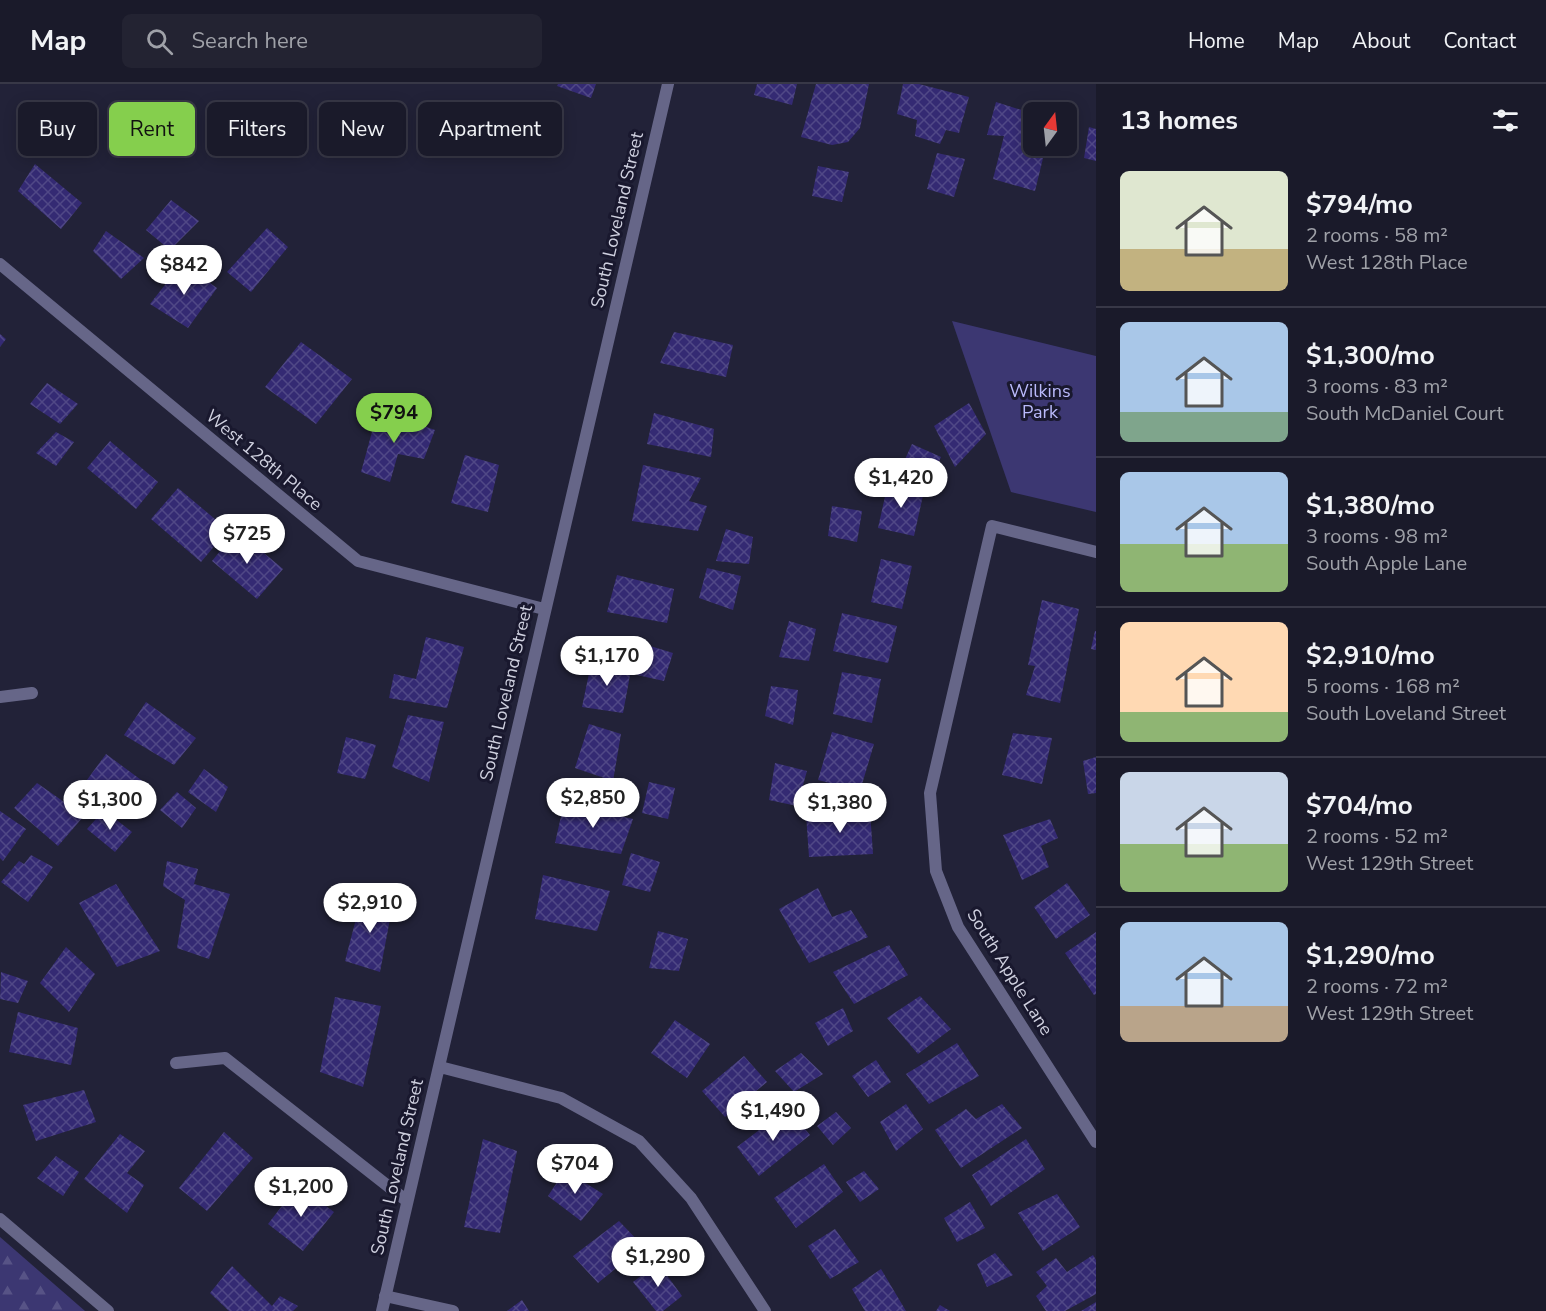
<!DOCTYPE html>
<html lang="en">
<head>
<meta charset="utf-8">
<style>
  body { margin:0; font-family:"Nunito Sans",sans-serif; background:#232332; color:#f1f3f6; height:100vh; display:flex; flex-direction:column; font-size:22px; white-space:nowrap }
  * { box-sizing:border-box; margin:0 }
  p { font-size:20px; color:#9fa1a8 }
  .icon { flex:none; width:33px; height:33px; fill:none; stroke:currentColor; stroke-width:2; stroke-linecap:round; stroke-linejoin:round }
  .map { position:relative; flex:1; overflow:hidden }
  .drawer { display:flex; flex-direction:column; background:#1a1a2a; width:450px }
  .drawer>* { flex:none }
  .guide { position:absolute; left:18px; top:18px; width:570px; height:54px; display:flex; gap:12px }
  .needle { width:39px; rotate:15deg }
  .tools { position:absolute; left:1023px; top:18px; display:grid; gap:12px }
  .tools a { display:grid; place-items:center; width:54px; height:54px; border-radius:9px; background:#1a1a2a; box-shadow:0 3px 15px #0003,0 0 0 2px #383847; font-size:30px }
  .price { position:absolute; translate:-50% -51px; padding:0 14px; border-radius:21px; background:#fff; color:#222; font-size:20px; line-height:39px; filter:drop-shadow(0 2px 3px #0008) }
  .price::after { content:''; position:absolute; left:50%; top:36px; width:18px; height:14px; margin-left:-9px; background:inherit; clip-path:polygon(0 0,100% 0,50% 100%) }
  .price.on { background:#85cf4d; color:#111 }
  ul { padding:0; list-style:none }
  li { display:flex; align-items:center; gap:18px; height:150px; padding:0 24px }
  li+li { border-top:2px solid #383847 }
  li span { display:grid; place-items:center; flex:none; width:168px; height:120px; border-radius:9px; color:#555 }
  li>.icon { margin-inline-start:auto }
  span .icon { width:72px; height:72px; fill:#fffc; stroke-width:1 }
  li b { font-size:26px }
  h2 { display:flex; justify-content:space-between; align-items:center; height:72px; padding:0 24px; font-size:26px }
  .tag { padding:0 21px; border-radius:9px; background:#1a1a2a; box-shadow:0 3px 15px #0003,0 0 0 2px #383847; font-size:21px; line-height:54px }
  .tag.on { background:#85cf4d; color:#111 }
  header { display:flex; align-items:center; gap:36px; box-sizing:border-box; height:84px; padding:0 30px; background:#1a1a2a; border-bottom:2px solid #383847 }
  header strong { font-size:28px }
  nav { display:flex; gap:33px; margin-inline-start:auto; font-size:21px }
  .search { width:420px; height:54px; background:#232332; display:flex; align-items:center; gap:15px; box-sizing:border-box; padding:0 21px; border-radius:9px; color:#9fa1a8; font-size:22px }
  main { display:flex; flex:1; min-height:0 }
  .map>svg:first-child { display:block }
</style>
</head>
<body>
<header>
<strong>Map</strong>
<div class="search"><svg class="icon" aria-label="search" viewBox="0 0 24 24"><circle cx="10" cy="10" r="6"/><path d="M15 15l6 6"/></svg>Search here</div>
<nav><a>Home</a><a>Map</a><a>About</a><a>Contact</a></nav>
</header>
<main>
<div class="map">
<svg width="1096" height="1227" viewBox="0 0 1096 1227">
  <defs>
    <pattern id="forest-firs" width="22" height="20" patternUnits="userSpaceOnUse" patternTransform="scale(1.5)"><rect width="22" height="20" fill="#3c3772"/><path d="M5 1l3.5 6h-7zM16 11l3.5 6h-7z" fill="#575386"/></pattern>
    <pattern id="building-cross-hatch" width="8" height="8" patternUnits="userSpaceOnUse" patternTransform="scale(1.5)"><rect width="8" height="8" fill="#342a73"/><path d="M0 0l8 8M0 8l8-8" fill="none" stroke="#504886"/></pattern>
  </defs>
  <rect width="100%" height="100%" fill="#222238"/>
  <path fill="#3c3772" d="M 952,237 L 1096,272 L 1096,428 L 1011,408 Z"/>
  <path fill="url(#forest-firs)" d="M 0,1153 L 85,1227 L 0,1227 Z"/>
  <path fill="url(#building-cross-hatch)" d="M 558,0 L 596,0 L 591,14 L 557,2 Z
    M 757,0 L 797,0 L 792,21 L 754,11 Z
    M 816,0 L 869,0 L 860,44 L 848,58 L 832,61 L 801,53 Z
    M 903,0 L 919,0 L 969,13 L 959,49 L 946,46 L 940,60 L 915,52 L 917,36 L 897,30 Z
    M 996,18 L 1034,30 L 1034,62 L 1046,62 L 1035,107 L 993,95 L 1004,52 L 987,51 Z
    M 64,21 L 89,42 L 64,67 L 42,49 Z
    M 1089,43 L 1096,45 L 1096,77 L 1084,74 Z
    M 937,69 L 965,75 L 954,113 L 927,105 Z
    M 35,80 L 82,119 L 61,145 L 18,107 Z
    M 818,82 L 849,88 L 842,118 L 812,112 Z
    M 171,116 L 199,137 L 170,166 L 146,146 Z
    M 267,144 L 288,163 L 251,208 L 227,188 Z
    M 106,147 L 144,174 L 121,195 L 93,167 Z
    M 182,179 L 217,204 L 188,244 L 150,220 Z
    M 674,248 L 733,261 L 726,293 L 660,279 Z
    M 0,250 L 6,255 L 0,263 Z
    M 301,258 L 352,295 L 316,340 L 265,303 Z
    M 47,299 L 78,320 L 60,340 L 30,320 Z
    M 969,319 L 986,350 L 955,383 L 934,342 Z
    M 378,326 L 435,346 L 424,375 L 398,370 L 390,398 L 361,388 Z
    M 654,329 L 714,345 L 711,373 L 647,360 Z
    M 56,348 L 74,358 L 56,382 L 36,369 Z
    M 110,357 L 158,398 L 136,425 L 87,384 Z
    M 912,360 L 941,373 L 930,397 L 901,384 Z
    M 465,371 L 499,381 L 488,428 L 451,419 Z
    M 643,381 L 701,394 L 689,417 L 707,422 L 698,447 L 632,437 Z
    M 888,399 L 924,407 L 914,452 L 878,444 Z
    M 178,404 L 228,446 L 201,478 L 151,435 Z
    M 832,422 L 862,427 L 857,458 L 828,452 Z
    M 726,445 L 753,453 L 749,480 L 716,477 Z
    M 237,446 L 283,485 L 257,515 L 212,477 Z
    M 881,475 L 912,482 L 902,525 L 871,518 Z
    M 707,484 L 741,492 L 733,526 L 699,514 Z
    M 617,491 L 674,505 L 667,539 L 607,528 Z
    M 1042,516 L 1079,525 L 1060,619 L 1026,611 L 1035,582 L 1028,581 Z
    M 842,529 L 897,542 L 888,579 L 833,567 Z
    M 789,537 L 816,545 L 809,577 L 779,573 Z
    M 1095,547 L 1096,547 L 1096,566 L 1091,565 Z
    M 426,553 L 464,563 L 447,624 L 389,614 L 394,590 L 416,595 Z
    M 647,561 L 673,569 L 664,597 L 637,591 Z
    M 592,575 L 631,586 L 623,629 L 582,623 Z
    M 842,588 L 881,595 L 872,639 L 833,630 Z
    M 771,602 L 798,606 L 793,641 L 765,632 Z
    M 146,618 L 196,654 L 174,681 L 124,651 Z
    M 408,631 L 444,638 L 429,698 L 392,683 Z
    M 589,640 L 621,650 L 613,697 L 575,684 Z
    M 832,648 L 874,660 L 860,707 L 818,696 Z
    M 1013,649 L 1052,654 L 1042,700 L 1002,691 Z
    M 346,653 L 376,661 L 365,695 L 337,689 Z
    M 106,670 L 152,704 L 130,734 L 84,700 Z
    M 1096,673 L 1096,709 L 1088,710 L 1083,677 Z
    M 775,679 L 807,687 L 797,722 L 769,716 Z
    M 204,685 L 228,703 L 216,728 L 188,708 Z
    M 649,698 L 675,704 L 668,735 L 642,729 Z
    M 37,699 L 84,732 L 58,762 L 14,724 Z
    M 177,708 L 196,724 L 182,744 L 160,726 Z
    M 564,719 L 633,735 L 621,770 L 555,759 Z
    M 104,726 L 132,748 L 115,768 L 87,745 Z
    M 0,727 L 26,745 L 3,777 L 0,774 Z
    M 870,727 L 873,770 L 809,773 L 806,730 Z
    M 1050,735 L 1058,754 L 1041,762 L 1049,783 L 1022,796 L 1003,751 Z
    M 631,769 L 660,778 L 650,808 L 622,801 Z
    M 31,771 L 53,783 L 28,818 L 1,798 L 19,777 L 24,780 Z
    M 167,777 L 198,785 L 194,800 L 230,810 L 209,875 L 177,864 L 185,816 L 163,802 Z
    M 543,791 L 610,807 L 597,847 L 535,835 Z
    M 1067,799 L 1090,831 L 1056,855 L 1034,823 Z
    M 116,800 L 160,867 L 117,883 L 79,819 Z
    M 818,804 L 832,833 L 851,826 L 868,853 L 809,879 L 779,825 Z
    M 362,812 L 393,819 L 380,888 L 345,877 Z
    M 658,847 L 688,855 L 679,887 L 649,884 Z
    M 1096,848 L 1096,910 L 1094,911 L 1065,869 Z
    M 889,861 L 908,891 L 854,920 L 833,888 Z
    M 66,863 L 95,890 L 69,928 L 40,899 Z
    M 1,888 L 28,897 L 18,919 L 0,915 Z
    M 920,912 L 951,945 L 918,970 L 887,934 Z
    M 335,913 L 381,922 L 363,1003 L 320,988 Z
    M 843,924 L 853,947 L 828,962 L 815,939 Z
    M 18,928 L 78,944 L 71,981 L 9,968 Z
    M 675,936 L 710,960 L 687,994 L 651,969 Z
    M 957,959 L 979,992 L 929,1020 L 906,990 Z
    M 801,969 L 823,990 L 794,1008 L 775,987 Z
    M 744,972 L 767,998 L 725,1033 L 702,1007 Z
    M 876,976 L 891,998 L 868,1013 L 852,992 Z
    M 84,1006 L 96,1038 L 36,1057 L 23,1021 Z
    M 906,1020 L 923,1045 L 896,1067 L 880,1038 Z
    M 1002,1020 L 1022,1044 L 961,1084 L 935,1046 L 966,1025 L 976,1035 Z
    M 788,1024 L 810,1051 L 759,1092 L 737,1063 Z
    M 836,1028 L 851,1044 L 833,1061 L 817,1042 Z
    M 224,1048 L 253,1074 L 207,1127 L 179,1104 Z
    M 120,1050 L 145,1067 L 127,1089 L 144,1101 L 127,1129 L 84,1095 Z
    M 483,1055 L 517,1067 L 500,1149 L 464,1143 Z
    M 1026,1055 L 1045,1085 L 991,1122 L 972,1091 Z
    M 56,1072 L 79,1088 L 63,1112 L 37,1094 Z
    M 824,1080 L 843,1108 L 796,1144 L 774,1114 Z
    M 565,1086 L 603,1110 L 581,1137 L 548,1112 Z
    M 864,1087 L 879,1105 L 860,1118 L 846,1098 Z
    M 298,1101 L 334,1128 L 303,1167 L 268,1140 Z
    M 1057,1110 L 1080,1143 L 1043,1167 L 1018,1129 Z
    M 970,1118 L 985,1144 L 957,1158 L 944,1134 Z
    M 619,1137 L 643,1162 L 598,1199 L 573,1172 Z
    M 835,1145 L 859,1178 L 830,1195 L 808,1162 Z
    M 995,1169 L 1013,1191 L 987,1203 L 977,1180 Z
    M 1093,1171 L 1096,1176 L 1096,1210 L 1065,1227 L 1046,1227 L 1036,1212 L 1047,1202 L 1036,1188 L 1056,1174 L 1067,1188 Z
    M 658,1179 L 682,1212 L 663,1227 L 656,1227 L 633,1198 Z
    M 232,1182 L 272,1222 L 280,1212 L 298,1222 L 293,1227 L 229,1227 L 210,1209 Z
    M 881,1185 L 906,1227 L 865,1227 L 852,1205 Z
    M 522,1216 L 529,1227 L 507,1227 Z
    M 1096,1218 L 1096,1227 L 1081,1227 Z
    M 940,1221 L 950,1227 L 936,1227 Z"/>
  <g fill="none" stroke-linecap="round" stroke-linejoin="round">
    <path stroke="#668" stroke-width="12" d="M 385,1212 L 453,1227"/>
    <path stroke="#668" stroke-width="12" d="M 0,180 L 358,477 L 544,525
      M 1096,468 L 992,442 L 930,709 L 936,787 L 958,843 L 1096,1058
      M 0,613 L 32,609
      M 176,979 L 225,974 L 407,1117
      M 440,983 L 561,1014 L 639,1057 L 691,1114 L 765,1227
      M 0,1135 L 108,1227
      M 382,1227 L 668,0"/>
  </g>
  <g text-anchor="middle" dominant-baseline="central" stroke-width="6" stroke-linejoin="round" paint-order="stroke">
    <g font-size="18" fill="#cfd0df" stroke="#19182e">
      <text transform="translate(617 136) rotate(-77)">South Loveland Street</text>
      <text transform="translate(264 376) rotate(40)">West 128th Place</text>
      <text transform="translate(506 609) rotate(-77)">South Loveland Street</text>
      <text transform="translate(1010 888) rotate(58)">South Apple Lane</text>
      <text transform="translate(397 1083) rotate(-77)">South Loveland Street</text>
    </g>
    <g font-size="18" fill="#babafb" stroke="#19182e">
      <text x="1040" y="307">Wilkins<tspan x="1040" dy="21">Park</tspan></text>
    </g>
  </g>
</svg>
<div class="tools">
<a><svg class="needle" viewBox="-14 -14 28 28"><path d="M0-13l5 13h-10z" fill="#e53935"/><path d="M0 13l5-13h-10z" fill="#9fa1a8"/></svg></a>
</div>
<b class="price" style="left:184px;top:212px">$842</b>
<b class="price on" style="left:394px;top:360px">$794</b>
<b class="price" style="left:901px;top:425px">$1,420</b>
<b class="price" style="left:247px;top:481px">$725</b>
<b class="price" style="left:607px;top:603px">$1,170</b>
<b class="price" style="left:593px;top:745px">$2,850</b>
<b class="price" style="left:110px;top:747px">$1,300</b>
<b class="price" style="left:840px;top:750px">$1,380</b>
<b class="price" style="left:370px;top:850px">$2,910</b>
<b class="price" style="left:773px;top:1058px">$1,490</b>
<b class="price" style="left:575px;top:1111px">$704</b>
<b class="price" style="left:301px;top:1134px">$1,200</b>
<b class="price" style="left:658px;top:1204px">$1,290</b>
<div class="guide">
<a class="tag">Buy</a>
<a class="tag on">Rent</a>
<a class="tag">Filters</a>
<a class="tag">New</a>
<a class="tag">Apartment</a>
</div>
</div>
<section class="drawer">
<h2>13 homes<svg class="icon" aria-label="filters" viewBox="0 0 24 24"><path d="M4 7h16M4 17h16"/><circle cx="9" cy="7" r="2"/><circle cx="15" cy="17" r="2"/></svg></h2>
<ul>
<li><span style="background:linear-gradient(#dfe7d0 65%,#c2b280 0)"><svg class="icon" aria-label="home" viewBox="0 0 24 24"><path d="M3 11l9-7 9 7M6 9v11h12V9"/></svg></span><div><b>$794/mo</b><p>2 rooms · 58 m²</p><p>West 128th Place</p></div></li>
<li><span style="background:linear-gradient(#a9c7e8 75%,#7fa58c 0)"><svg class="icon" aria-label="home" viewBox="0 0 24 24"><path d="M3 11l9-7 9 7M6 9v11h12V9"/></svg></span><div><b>$1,300/mo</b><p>3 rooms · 83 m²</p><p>South McDaniel Court</p></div></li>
<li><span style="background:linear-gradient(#a9c7e8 60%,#8fb573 0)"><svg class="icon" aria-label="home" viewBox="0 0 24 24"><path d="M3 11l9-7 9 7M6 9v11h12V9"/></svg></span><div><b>$1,380/mo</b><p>3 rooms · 98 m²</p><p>South Apple Lane</p></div></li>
<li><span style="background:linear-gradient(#ffd9b3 75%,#8fb573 0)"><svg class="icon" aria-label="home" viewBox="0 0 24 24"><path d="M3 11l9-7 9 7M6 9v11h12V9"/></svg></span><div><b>$2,910/mo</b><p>5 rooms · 168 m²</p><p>South Loveland Street</p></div></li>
<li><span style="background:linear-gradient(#c9d6e8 60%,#8fb573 0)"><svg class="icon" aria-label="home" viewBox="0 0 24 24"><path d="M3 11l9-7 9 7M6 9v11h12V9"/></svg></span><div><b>$704/mo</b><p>2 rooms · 52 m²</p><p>West 129th Street</p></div></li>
<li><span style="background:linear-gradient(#a9c7e8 70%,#b9a48a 0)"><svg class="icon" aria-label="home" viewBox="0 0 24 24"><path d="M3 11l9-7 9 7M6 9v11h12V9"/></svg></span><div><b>$1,290/mo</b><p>2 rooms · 72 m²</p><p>West 129th Street</p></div></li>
</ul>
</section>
</main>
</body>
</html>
